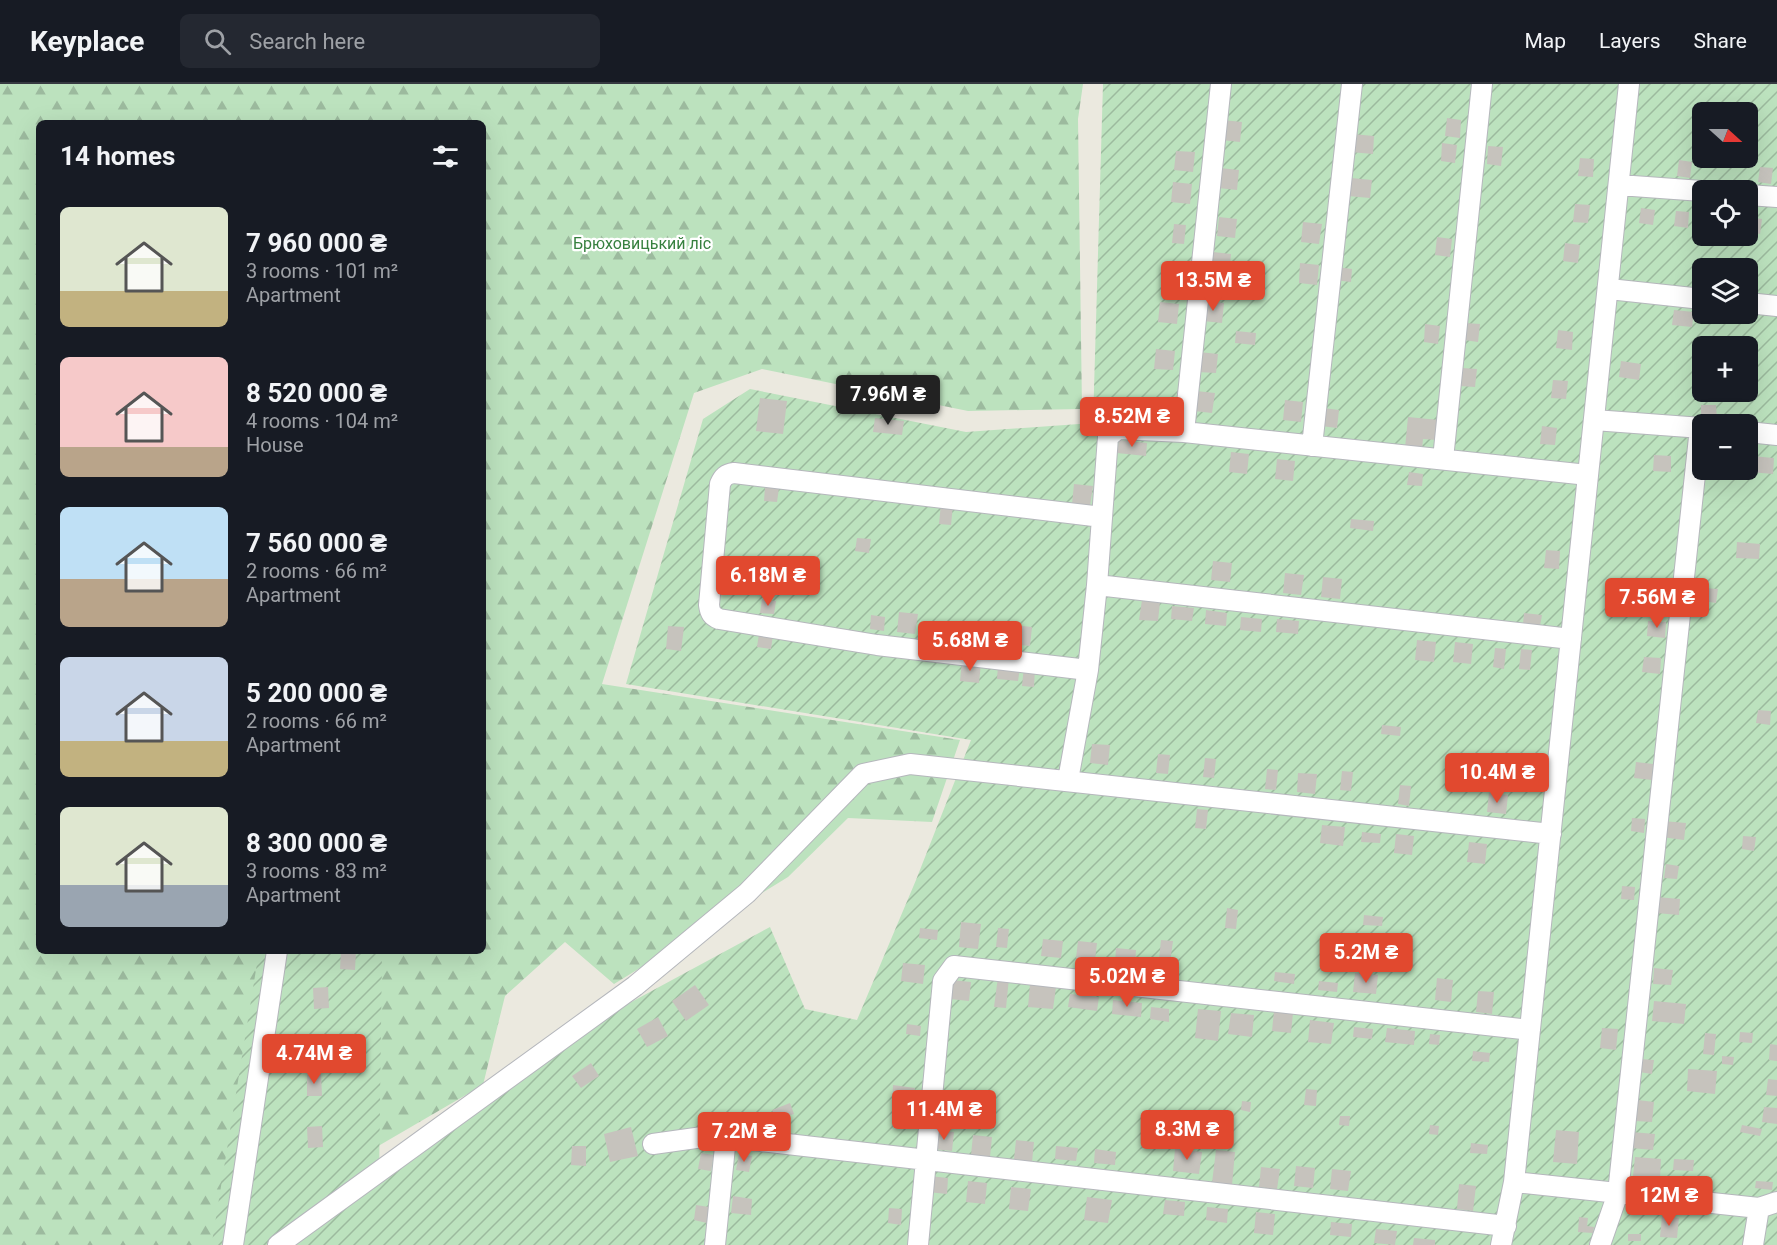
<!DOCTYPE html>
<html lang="en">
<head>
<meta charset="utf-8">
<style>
  body { margin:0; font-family:Roboto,sans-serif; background:#242831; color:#f1f3f6; height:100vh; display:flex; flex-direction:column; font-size:22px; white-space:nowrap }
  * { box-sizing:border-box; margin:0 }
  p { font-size:20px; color:#9ea1a6 }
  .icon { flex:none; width:33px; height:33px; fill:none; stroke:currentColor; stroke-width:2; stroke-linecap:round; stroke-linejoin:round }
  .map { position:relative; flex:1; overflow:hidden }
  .sheet { position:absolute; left:36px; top:36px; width:450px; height:834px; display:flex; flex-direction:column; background:#171b24; border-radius:9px; box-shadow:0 6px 24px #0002 }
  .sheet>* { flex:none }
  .needle { width:39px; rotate:111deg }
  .controls { position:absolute; left:1692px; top:18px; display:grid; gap:12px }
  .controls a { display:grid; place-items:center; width:66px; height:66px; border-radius:9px; background:#171b24; box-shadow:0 6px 24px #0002; font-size:30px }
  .price { position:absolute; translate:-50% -51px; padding:0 14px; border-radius:6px; background:#e1492f; color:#fff; font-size:20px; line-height:39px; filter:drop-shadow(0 2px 3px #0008) }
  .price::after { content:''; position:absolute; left:50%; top:36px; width:18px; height:14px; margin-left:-9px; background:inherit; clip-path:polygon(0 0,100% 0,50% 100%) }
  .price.active { background:#222; color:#fff }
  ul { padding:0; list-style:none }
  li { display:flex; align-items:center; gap:18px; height:150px; padding:0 24px }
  li span { display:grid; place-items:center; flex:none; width:168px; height:120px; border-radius:9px; color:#555 }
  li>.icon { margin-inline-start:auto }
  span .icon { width:72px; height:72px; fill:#fffc; stroke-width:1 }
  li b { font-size:26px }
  h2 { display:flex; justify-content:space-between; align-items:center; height:72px; padding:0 24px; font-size:26px }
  header { display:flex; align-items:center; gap:36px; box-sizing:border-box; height:84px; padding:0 30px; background:#171b24; border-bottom:2px solid #363941 }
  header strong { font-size:28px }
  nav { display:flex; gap:33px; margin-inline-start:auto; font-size:21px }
  .search { width:420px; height:54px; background:#242831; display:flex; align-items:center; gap:15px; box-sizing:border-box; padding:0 21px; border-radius:9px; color:#9ea1a6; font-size:22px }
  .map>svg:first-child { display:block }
</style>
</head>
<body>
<header>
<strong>Keyplace</strong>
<div class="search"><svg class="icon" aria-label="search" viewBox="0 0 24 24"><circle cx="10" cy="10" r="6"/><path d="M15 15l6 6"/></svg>Search here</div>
<nav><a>Map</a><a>Layers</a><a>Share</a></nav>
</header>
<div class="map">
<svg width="1777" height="1161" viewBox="0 0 1777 1161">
  <defs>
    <pattern id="forest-firs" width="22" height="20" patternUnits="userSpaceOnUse" patternTransform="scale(1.5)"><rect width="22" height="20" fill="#bce2be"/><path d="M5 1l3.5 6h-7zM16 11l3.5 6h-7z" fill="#9cba9e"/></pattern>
    <pattern id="garden-furrows" width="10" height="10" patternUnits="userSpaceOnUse" patternTransform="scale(1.5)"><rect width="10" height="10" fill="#bce2be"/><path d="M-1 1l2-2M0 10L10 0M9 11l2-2" fill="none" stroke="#9cba9e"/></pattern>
  </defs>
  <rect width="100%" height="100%" fill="#ebe9df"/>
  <path fill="url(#forest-firs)" fill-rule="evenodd" d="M 0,0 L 1083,0 L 1078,35 L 1082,325 L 968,327 L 762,285 L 694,309 L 602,600 L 960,656 L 932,738 L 848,734 L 788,793 L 614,900 L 565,858 L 505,912 L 483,1001 L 368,1068 L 280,1161 L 0,1161 ZM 39,39 L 483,39 L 483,867 L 39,867 Z"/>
  <path fill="url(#garden-furrows)" fill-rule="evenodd" d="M 1103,0 L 1777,0 L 1777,1161 L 216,1161 L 212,1158 L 259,867 L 382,867 L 379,1097 L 587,942 L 770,843 L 805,925 L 857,936 L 916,796 L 971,656 L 626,600 L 703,335 L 750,305 L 966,348 L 1093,339 ZM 1702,28 L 1748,28 L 1748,74 L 1702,74 ZM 1702,106 L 1748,106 L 1748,152 L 1702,152 ZM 1702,184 L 1748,184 L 1748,230 L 1702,230 ZM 1702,262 L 1748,262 L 1748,308 L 1702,308 ZM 1702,340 L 1748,340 L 1748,386 L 1702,386 Z"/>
  <path fill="#c6c3bd" d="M 1447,34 L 1461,36 L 1460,54 L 1445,52 Z
    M 1223,36 L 1242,38 L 1240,58 L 1221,56 Z
    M 1352,50 L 1374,52 L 1373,70 L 1350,68 Z
    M 1442,59 L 1457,61 L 1455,79 L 1441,77 Z
    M 1488,62 L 1503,63 L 1501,82 L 1487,80 Z
    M 1176,67 L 1195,68 L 1193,88 L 1174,86 Z
    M 1580,74 L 1594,75 L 1593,93 L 1578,92 Z
    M 1679,76 L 1692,78 L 1690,94 L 1677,92 Z
    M 1760,83 L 1773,84 L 1771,100 L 1758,98 Z
    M 1220,84 L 1239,86 L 1237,106 L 1218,104 Z
    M 1351,94 L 1372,96 L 1370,114 L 1348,112 Z
    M 1173,98 L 1192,100 L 1190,120 L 1171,118 Z
    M 1575,120 L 1590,121 L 1588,139 L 1573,138 Z
    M 1641,124 L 1655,126 L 1653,141 L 1639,139 Z
    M 1676,127 L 1689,128 L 1688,144 L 1674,142 Z
    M 1219,133 L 1237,135 L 1235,154 L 1217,152 Z
    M 1748,133 L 1762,135 L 1760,150 L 1748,148 Z
    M 1303,138 L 1322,140 L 1319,160 L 1301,158 Z
    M 1174,140 L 1186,141 L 1184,160 L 1172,159 Z
    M 1437,153 L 1452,155 L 1450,173 L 1435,171 Z
    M 1565,159 L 1580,161 L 1578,179 L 1563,177 Z
    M 1213,168 L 1231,170 L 1229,190 L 1211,188 Z
    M 1165,177 L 1184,179 L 1182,199 L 1163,197 Z
    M 1300,179 L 1319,181 L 1317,201 L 1299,199 Z
    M 1336,183 L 1352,185 L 1351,198 L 1334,196 Z
    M 1205,217 L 1224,219 L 1222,239 L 1203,237 Z
    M 1160,218 L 1179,220 L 1177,240 L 1158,238 Z
    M 1674,226 L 1694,228 L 1692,243 L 1672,241 Z
    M 1712,230 L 1728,230 L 1727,234 L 1712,233 Z
    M 1465,239 L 1480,240 L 1478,258 L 1464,256 Z
    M 1425,240 L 1440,242 L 1438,260 L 1424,258 Z
    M 1558,246 L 1573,248 L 1572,266 L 1556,264 Z
    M 1236,247 L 1256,249 L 1255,261 L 1235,259 Z
    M 1704,256 L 1734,258 L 1734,262 L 1703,262 Z
    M 1156,265 L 1175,267 L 1173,286 L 1154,285 Z
    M 1199,268 L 1218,270 L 1216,289 L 1197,288 Z
    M 1621,277 L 1641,280 L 1639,296 L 1619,293 Z
    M 1462,284 L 1477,285 L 1475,303 L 1460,302 Z
    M 1553,296 L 1568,297 L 1566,315 L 1551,314 Z
    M 1196,307 L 1215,309 L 1212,329 L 1194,327 Z
    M 760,314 L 787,317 L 783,350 L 756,347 Z
    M 1285,316 L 1303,318 L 1301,338 L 1283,336 Z
    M 1701,321 L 1716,321 L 1717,336 L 1701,337 Z
    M 1323,324 L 1339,326 L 1337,344 L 1321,342 Z
    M 1408,333 L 1439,336 L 1437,356 L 1423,355 L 1422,365 L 1405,364 Z
    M 875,334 L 904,337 L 902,351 L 873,348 Z
    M 1542,342 L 1557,344 L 1555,361 L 1540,360 Z
    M 1119,356 L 1147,359 L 1146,372 L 1117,369 Z
    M 1231,368 L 1249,370 L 1247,390 L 1229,388 Z
    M 1654,371 L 1671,372 L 1671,388 L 1653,387 Z
    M 1751,372 L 1774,374 L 1773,390 L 1750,388 Z
    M 1277,375 L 1295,377 L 1293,397 L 1275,395 Z
    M 1724,386 L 1738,386 L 1738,394 L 1724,393 Z
    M 1409,388 L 1423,390 L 1422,402 L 1407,401 Z
    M 1074,400 L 1093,402 L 1090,422 L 1072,420 Z
    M 765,403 L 779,404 L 777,418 L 764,417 Z
    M 941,420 L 953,421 L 951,441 L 939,440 Z
    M 1351,435 L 1374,437 L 1373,447 L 1350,444 Z
    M 857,454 L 871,455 L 869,469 L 855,467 Z
    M 1737,458 L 1760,460 L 1759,475 L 1736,474 Z
    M 1546,466 L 1560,467 L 1559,485 L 1544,484 Z
    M 1213,477 L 1232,479 L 1230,498 L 1211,496 Z
    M 1285,489 L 1304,491 L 1301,511 L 1283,509 Z
    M 1323,493 L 1342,495 L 1340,515 L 1321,513 Z
    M 1705,504 L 1718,505 L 1716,519 L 1703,517 Z
    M 762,515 L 776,517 L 774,530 L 760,529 Z
    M 1142,516 L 1160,518 L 1158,537 L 1139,536 Z
    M 1172,522 L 1194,524 L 1192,537 L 1171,535 Z
    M 1206,526 L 1227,529 L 1226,542 L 1205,540 Z
    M 899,528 L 918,530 L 915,550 L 897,548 Z
    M 1524,529 L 1542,531 L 1540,542 L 1523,540 Z
    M 871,531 L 885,533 L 884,547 L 870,545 Z
    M 1241,533 L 1262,535 L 1261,548 L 1240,546 Z
    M 1277,535 L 1299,537 L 1298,550 L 1276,548 Z
    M 1648,537 L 1666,538 L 1665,554 L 1647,552 Z
    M 1013,541 L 1032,543 L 1030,562 L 1011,560 Z
    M 668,542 L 684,543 L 681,567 L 666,565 Z
    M 759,550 L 773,551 L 771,565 L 757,563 Z
    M 1417,556 L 1436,558 L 1434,578 L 1415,576 Z
    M 1455,558 L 1473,560 L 1471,580 L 1453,578 Z
    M 1495,564 L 1506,565 L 1504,585 L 1493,583 Z
    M 1521,565 L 1532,566 L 1530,586 L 1519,585 Z
    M 1644,573 L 1661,574 L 1660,590 L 1642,588 Z
    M 962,577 L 981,579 L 979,599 L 960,597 Z
    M 998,582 L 1020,584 L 1018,597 L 997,595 Z
    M 1024,582 L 1035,584 L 1034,603 L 1022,602 Z
    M 1758,626 L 1771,627 L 1770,641 L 1756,639 Z
    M 1382,641 L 1401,643 L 1400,652 L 1381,650 Z
    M 1092,660 L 1110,661 L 1108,681 L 1090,679 Z
    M 1158,670 L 1170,671 L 1168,690 L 1156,689 Z
    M 1205,674 L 1216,675 L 1214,694 L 1203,693 Z
    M 1636,678 L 1653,680 L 1652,696 L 1634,694 Z
    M 1267,685 L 1278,686 L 1276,706 L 1265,705 Z
    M 1342,687 L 1353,688 L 1351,707 L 1340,706 Z
    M 1298,689 L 1317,690 L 1315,710 L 1297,708 Z
    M 1400,701 L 1411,702 L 1409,722 L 1398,720 Z
    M 1489,709 L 1508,711 L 1506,730 L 1487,728 Z
    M 1197,725 L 1208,726 L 1206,745 L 1195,744 Z
    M 1632,734 L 1645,735 L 1644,749 L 1631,747 Z
    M 1663,737 L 1686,739 L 1684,756 L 1662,753 Z
    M 1322,741 L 1345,743 L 1343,762 L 1320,759 Z
    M 1362,748 L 1381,750 L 1380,759 L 1361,758 Z
    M 1396,750 L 1414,752 L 1412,771 L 1394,769 Z
    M 1743,752 L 1756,753 L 1754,767 L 1742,765 Z
    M 1469,758 L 1487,760 L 1485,780 L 1467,778 Z
    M 1666,780 L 1679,782 L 1677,795 L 1664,794 Z
    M 1622,802 L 1635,803 L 1634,816 L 1621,815 Z
    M 1657,813 L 1680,815 L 1679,831 L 1656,829 Z
    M 1227,824 L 1238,826 L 1236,845 L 1225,844 Z
    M 1364,831 L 1383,833 L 1382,842 L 1363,841 Z
    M 961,838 L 981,840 L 978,865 L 959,863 Z
    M 920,844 L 938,846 L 937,856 L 919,854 Z
    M 998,844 L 1009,845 L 1007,864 L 996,863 Z
    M 1043,855 L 1063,857 L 1061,874 L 1041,872 Z
    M 1161,856 L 1173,857 L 1169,886 L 1158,885 Z
    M 1078,857 L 1097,859 L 1095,876 L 1076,874 Z
    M 1116,864 L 1136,866 L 1135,882 L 1115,880 Z
    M 341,867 L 356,867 L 355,886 L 340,885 Z
    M 903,879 L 925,881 L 923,900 L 901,897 Z
    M 1654,884 L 1673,886 L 1671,901 L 1653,900 Z
    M 1275,888 L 1295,890 L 1294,900 L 1274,897 Z
    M 1355,889 L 1378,891 L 1376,910 L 1353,908 Z
    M 998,893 L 1009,894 L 1006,924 L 994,923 Z
    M 1437,894 L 1453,896 L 1451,918 L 1435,916 Z
    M 952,896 L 971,898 L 969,917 L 950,915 Z
    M 1319,897 L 1338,899 L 1337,908 L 1318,906 Z
    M 1030,900 L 1056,903 L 1053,925 L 1028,923 Z
    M 695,901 L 709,921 L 686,937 L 672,917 Z
    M 328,903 L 329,924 L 314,925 L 313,904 Z
    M 1478,907 L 1494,908 L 1492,930 L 1476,928 Z
    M 1070,910 L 1099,913 L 1097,927 L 1068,923 Z
    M 1113,916 L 1142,919 L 1141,933 L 1112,930 Z
    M 1654,917 L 1686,920 L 1684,940 L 1652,937 Z
    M 1151,923 L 1169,925 L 1169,938 L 1150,935 Z
    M 1198,925 L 1221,927 L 1218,957 L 1195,954 Z
    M 1274,927 L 1293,929 L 1291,949 L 1272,947 Z
    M 1231,929 L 1254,931 L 1252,953 L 1228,950 Z
    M 658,933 L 668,952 L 647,963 L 637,945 Z
    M 1310,936 L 1334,939 L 1331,960 L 1308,958 Z
    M 907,940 L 921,942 L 920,952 L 906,950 Z
    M 1354,943 L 1373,945 L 1372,955 L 1353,953 Z
    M 1387,944 L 1415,947 L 1414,961 L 1385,958 Z
    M 1602,944 L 1618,945 L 1616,966 L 1600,964 Z
    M 1740,948 L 1753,949 L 1752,959 L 1739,958 Z
    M 1705,949 L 1716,950 L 1714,971 L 1703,970 Z
    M 1430,950 L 1440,951 L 1439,961 L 1429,960 Z
    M 1770,960 L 1777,961 L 1777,977 L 1769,976 Z
    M 1473,967 L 1490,969 L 1489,978 L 1472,977 Z
    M 1722,972 L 1734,973 L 1733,981 L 1722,980 Z
    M 1640,975 L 1654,976 L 1652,990 L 1639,988 Z
    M 591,979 L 599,992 L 581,1004 L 572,992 Z
    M 1688,985 L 1717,987 L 1715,1010 L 1687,1007 Z
    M 321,990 L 322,1012 L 307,1012 L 307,991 Z
    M 1768,995 L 1777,996 L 1777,1012 L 1766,1011 Z
    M 893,1001 L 915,1004 L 913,1022 L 892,1020 Z
    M 1306,1005 L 1317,1006 L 1316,1022 L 1304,1021 Z
    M 1638,1016 L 1654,1018 L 1652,1038 L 1635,1037 Z
    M 1242,1017 L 1251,1018 L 1250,1028 L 1241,1026 Z
    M 790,1019 L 794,1030 L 776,1036 L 772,1026 Z
    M 1764,1023 L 1777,1024 L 1777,1040 L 1762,1038 Z
    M 1340,1032 L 1350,1032 L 1349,1042 L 1339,1041 Z
    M 1430,1041 L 1439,1042 L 1438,1051 L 1429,1050 Z
    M 1742,1041 L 1762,1045 L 1760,1052 L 1740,1048 Z
    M 322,1042 L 323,1063 L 308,1064 L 307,1043 Z
    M 631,1043 L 638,1072 L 610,1078 L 604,1050 Z
    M 935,1046 L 954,1048 L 952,1067 L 933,1065 Z
    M 1556,1046 L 1579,1048 L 1577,1080 L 1553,1078 Z
    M 1632,1048 L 1655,1050 L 1653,1066 L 1631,1064 Z
    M 973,1051 L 992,1053 L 990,1073 L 971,1071 Z
    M 1016,1056 L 1034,1058 L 1032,1078 L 1014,1075 Z
    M 1471,1059 L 1488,1061 L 1487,1070 L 1470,1069 Z
    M 572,1062 L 586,1062 L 586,1082 L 571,1081 Z
    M 1056,1062 L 1078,1064 L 1076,1077 L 1055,1075 Z
    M 1095,1065 L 1116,1068 L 1115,1081 L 1094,1079 Z
    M 1175,1065 L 1202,1068 L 1199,1090 L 1173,1087 Z
    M 1216,1066 L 1235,1068 L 1232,1101 L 1212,1099 Z
    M 701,1069 L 714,1071 L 711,1087 L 698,1085 Z
    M 739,1070 L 752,1072 L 749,1088 L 736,1086 Z
    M 1635,1073 L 1661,1075 L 1660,1094 L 1633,1092 Z
    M 1674,1075 L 1694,1076 L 1693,1087 L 1673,1086 Z
    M 1296,1082 L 1315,1084 L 1313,1104 L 1294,1102 Z
    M 1261,1083 L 1280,1085 L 1277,1105 L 1259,1103 Z
    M 1332,1085 L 1351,1087 L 1348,1107 L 1330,1105 Z
    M 929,1092 L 948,1094 L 947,1110 L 928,1108 Z
    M 968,1097 L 987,1099 L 985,1120 L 966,1118 Z
    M 1756,1097 L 1773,1098 L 1772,1106 L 1755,1104 Z
    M 1459,1100 L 1476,1102 L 1473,1127 L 1457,1125 Z
    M 1011,1103 L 1031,1105 L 1028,1127 L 1009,1125 Z
    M 733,1112 L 752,1115 L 751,1131 L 731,1129 Z
    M 1087,1113 L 1112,1116 L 1108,1139 L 1084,1136 Z
    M 1165,1116 L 1185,1118 L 1184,1132 L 1163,1130 Z
    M 696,1121 L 709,1123 L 707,1139 L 694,1136 Z
    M 1207,1123 L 1228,1125 L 1227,1139 L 1206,1136 Z
    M 889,1124 L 902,1125 L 901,1141 L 888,1139 Z
    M 1256,1128 L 1275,1130 L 1273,1151 L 1254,1149 Z
    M 1662,1132 L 1679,1134 L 1677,1154 L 1660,1153 Z
    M 1579,1133 L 1588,1134 L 1587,1142 L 1594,1143 L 1593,1149 L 1578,1148 Z
    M 1331,1138 L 1352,1140 L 1351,1153 L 1330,1151 Z
    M 1376,1145 L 1397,1147 L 1395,1161 L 1374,1159 Z
    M 1628,1150 L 1641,1150 L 1641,1157 L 1628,1157 Z
    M 1414,1154 L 1435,1156 L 1435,1161 L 1413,1161 Z"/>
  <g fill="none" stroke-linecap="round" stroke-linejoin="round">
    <g stroke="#b5b7bc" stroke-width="22">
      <path id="minor" d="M 1619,101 L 1702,107
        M 1748,111 L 1777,113
        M 1609,205 L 1702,215
        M 1748,219 L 1777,222
        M 1594,336 L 1702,344
        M 1184,348 L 1221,0
        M 1748,348 L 1777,351
        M 1312,362 L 1352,0
        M 1443,375 L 1482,0
        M 1097,501 L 1108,353 L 1118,345 L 1184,348 L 1588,391
        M 1088,586 L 877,561 L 719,535 C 712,532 710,529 709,521 L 720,400 C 723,393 726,390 734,389 L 1102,433
        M 1068,696 L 1088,586 L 1097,501 L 1571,555
        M 653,1060 L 710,1052 L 726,1053
        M 1514,1098 L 1759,1124 L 1777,1118
        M 233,1161 L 277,867
        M 278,1161 L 635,902 L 747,809 L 863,690 L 910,680 L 1551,750
        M 715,1161 L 726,1053 L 1506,1142
        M 918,1161 L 943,897 L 954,882 L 1530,946
        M 1501,1161 L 1514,1098 L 1629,0
        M 1600,1161 L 1618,1109 L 1700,344
        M 1753,1161 L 1759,1124"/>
    </g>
    <use href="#minor" stroke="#fff" stroke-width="20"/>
  </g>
  <g text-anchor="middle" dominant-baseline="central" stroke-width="4.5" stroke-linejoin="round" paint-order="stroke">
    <g font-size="16" fill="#37803f" stroke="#fff">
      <text x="642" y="159">Брюховицький ліс</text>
    </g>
  </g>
</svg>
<div class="controls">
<a><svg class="needle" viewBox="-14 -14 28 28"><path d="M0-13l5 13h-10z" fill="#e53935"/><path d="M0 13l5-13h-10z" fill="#9ea1a6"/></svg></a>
<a><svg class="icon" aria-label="locate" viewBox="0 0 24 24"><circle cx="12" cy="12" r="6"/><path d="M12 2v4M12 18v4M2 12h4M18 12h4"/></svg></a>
<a><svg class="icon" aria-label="layers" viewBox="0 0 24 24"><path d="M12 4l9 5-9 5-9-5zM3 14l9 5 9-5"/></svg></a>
<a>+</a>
<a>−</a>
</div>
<b class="price" style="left:1213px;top:228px">13.5M ₴</b>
<b class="price active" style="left:888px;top:342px">7.96M ₴</b>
<b class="price" style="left:1132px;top:364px">8.52M ₴</b>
<b class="price" style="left:768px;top:523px">6.18M ₴</b>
<b class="price" style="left:1657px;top:545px">7.56M ₴</b>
<b class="price" style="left:970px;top:588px">5.68M ₴</b>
<b class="price" style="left:1497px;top:720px">10.4M ₴</b>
<b class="price" style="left:1366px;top:900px">5.2M ₴</b>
<b class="price" style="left:1127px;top:924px">5.02M ₴</b>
<b class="price" style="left:314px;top:1001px">4.74M ₴</b>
<b class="price" style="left:944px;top:1057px">11.4M ₴</b>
<b class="price" style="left:1187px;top:1077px">8.3M ₴</b>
<b class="price" style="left:744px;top:1079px">7.2M ₴</b>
<b class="price" style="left:1669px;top:1143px">12M ₴</b>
<section class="sheet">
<h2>14 homes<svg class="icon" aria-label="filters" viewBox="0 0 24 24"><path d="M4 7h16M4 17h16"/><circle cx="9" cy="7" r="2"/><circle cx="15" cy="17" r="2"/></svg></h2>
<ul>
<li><span style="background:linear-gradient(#dfe7d0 70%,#c2b280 0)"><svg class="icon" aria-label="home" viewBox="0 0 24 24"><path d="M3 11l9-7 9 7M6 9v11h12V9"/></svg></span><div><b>7 960 000 ₴</b><p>3 rooms · 101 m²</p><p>Apartment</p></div></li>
<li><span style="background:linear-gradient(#f6c9c9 75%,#b9a48a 0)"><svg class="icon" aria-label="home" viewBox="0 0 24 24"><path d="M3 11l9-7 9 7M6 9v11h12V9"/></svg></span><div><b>8 520 000 ₴</b><p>4 rooms · 104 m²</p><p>House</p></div></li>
<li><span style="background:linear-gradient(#bfe0f5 60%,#b9a48a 0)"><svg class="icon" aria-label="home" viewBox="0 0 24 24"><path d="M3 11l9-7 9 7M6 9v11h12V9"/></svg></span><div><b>7 560 000 ₴</b><p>2 rooms · 66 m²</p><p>Apartment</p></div></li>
<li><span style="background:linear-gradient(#c9d6e8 70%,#c2b280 0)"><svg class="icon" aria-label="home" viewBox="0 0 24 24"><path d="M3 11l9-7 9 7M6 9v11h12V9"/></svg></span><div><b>5 200 000 ₴</b><p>2 rooms · 66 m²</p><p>Apartment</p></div></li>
<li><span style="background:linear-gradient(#dfe7d0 65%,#9aa5b1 0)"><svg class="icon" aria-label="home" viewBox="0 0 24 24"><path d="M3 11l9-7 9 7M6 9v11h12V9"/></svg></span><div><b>8 300 000 ₴</b><p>3 rooms · 83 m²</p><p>Apartment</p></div></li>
</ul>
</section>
</div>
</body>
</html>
